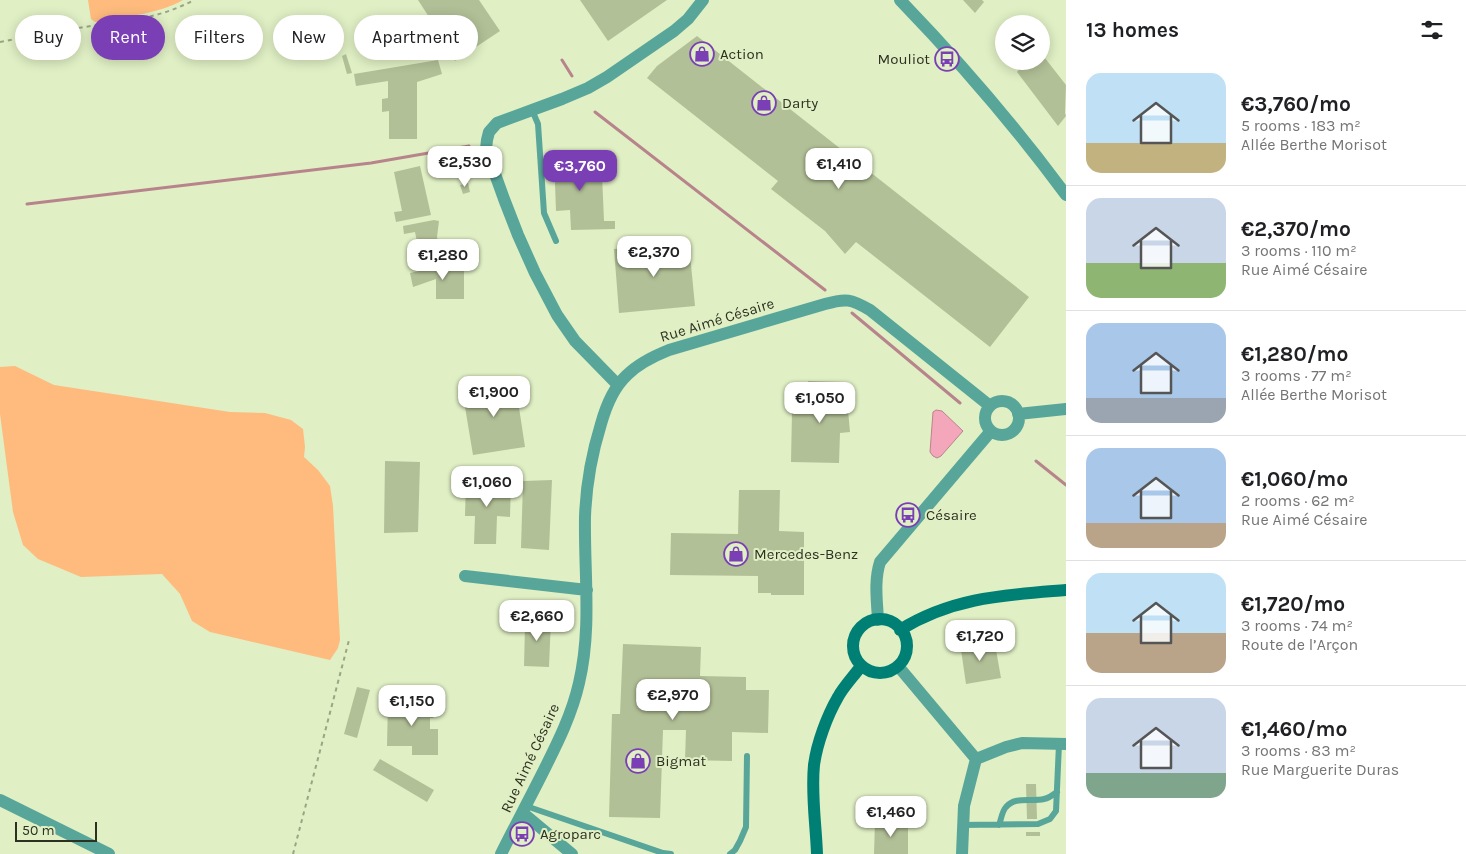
<!DOCTYPE html>
<html lang="en">
<head>
<meta charset="utf-8">
<style>
  body { margin:0; font-family:Karla,sans-serif; background:#f2f2f2; color:#202124; height:100vh; display:flex; flex-direction:column; font-size:19px; white-space:nowrap }
  * { box-sizing:border-box; margin:0 }
  p { font-size:16px; color:#757577 }
  .icon { flex:none; width:28px; height:28px; fill:none; stroke:currentColor; stroke-width:2; stroke-linecap:round; stroke-linejoin:round }
  .map { position:relative; flex:1; overflow:hidden }
  .sheet { display:flex; flex-direction:column; background:#fff; width:400px }
  .sheet>* { flex:none }
  .banner { position:absolute; left:15px; top:15px; width:475px; height:45px; display:flex; gap:10px }
  .controls { position:absolute; left:995px; top:15px; display:grid; gap:10px }
  .controls a { display:grid; place-items:center; width:55px; height:55px; border-radius:50%; background:#fff; box-shadow:0 2px 12px #0003; font-size:25px }
  .scale { position:absolute; left:15px; bottom:12px; width:82px; box-sizing:border-box; padding-left:5px; border:2px solid #2c3121; border-top:0; font-size:14px; line-height:18px; white-space:nowrap; color:#2c3121; -webkit-text-stroke:4px #e0efc4; paint-order:stroke }
  .price { position:absolute; translate:-50% -42px; padding:0 11px; border-radius:10px; background:#fff; color:#222; font-size:16px; line-height:32px; filter:drop-shadow(0 1px 2px #0008) }
  .price::after { content:''; position:absolute; left:50%; top:30px; width:15px; height:11px; margin-left:-8px; background:inherit; clip-path:polygon(0 0,100% 0,50% 100%) }
  .price.active { background:#7a3fb5; color:#fff }
  ul { padding:0; list-style:none }
  li { display:flex; align-items:center; gap:15px; height:125px; padding:0 20px }
  li+li { border-top:1px solid #e0e0e0 }
  li span { display:grid; place-items:center; flex:none; width:140px; height:100px; border-radius:15px; color:#555 }
  li>.icon { margin-inline-start:auto }
  span .icon { width:60px; height:60px; fill:#fffc; stroke-width:1 }
  li b { font-size:21px }
  h2 { display:flex; justify-content:space-between; align-items:center; height:60px; padding:0 20px; font-size:21px }
  .chip { padding:0 18px; border-radius:22px; background:#fff; box-shadow:0 2px 12px #0003; font-size:18px; line-height:45px }
  .chip.active { background:#7a3fb5; color:#fff }
  main { display:flex; flex:1; min-height:0 }
  .map>svg:first-child { display:block }
</style>
</head>
<body>
<main>
<div class="map">
<svg width="1066" height="854" viewBox="0 0 1066 854">
  <rect width="100%" height="100%" fill="#e0efc4"/>
  <path fill="#febb7d" d="M 88,0 L 183,0 C 159,14 122,17 95,22 L 91,19 Z
    M 15,366 L 54,385 L 230,412 L 265,413 L 291,420 L 303,429 L 305,447 L 304,457 L 318,470 L 330,486 L 333,506 L 340,640 L 338,648 L 330,660 L 210,632 L 192,621 L 180,594 L 162,574 L 81,577 L 38,559 L 23,545 L 13,512 L 0,414 L 0,367 Z"/>
  <path fill="#f4a7ba" stroke="#b8848c" d="M 936,410 L 942,411 L 963,431 L 941,456 L 937,458 L 933,456 L 930,452 L 933,412 Z"/>
  <g fill="none" stroke-linecap="round" stroke-linejoin="round">
    <path stroke="#b8848c" stroke-width="3" d="M 562,60 L 572,76
      M 595,112 L 825,290
      M 27,204 L 371,163 L 469,146
      M 852,313 L 960,403
      M 1036,461 L 1066,485"/>
  </g>
  <path fill="#b2c097" d="M 418,0 L 479,0 L 500,31 L 455,61 L 438,35 L 440,34 Z
    M 580,0 L 667,0 L 608,41 Z
    M 963,0 L 982,0 L 984,2 L 975,13 Z
    M 697,36 L 1029,297 L 990,347 L 856,242 L 845,254 L 825,231 L 771,189 L 778,181 L 647,78 L 657,66 Z
    M 1041,53 L 1066,85 L 1065,113 L 1066,116 L 1058,126 L 1017,72 L 1025,61 L 1041,61 Z
    M 346,54 L 352,73 L 347,74 L 342,56 Z
    M 438,60 L 442,74 L 417,82 L 417,139 L 389,139 L 389,111 L 382,112 L 382,99 L 388,98 L 388,81 L 356,86 L 354,74 Z
    M 594,155 L 595,174 L 602,174 L 604,221 L 615,221 L 615,229 L 571,230 L 570,210 L 556,211 L 554,156 Z
    M 420,166 L 431,215 L 396,222 L 394,212 L 402,211 L 394,172 Z
    M 468,183 L 470,192 L 463,194 L 460,185 Z
    M 434,220 L 439,221 L 437,237 L 440,253 L 420,257 L 415,232 L 404,234 L 403,226 Z
    M 689,244 L 695,306 L 619,313 L 614,249 Z
    M 436,267 L 464,267 L 464,299 L 436,299 L 436,279 L 413,287 L 410,273 Z
    M 515,381 L 525,447 L 473,455 L 462,389 Z
    M 808,381 L 842,382 L 848,410 L 850,432 L 840,433 L 839,463 L 791,462 L 792,411 L 807,411 Z
    M 385,461 L 420,462 L 418,532 L 384,533 Z
    M 552,480 L 549,550 L 521,548 L 523,481 Z
    M 466,481 L 511,482 L 510,517 L 497,516 L 496,544 L 474,544 L 475,516 L 465,516 Z
    M 739,490 L 780,490 L 779,531 L 804,532 L 804,595 L 771,595 L 771,593 L 758,593 L 758,576 L 670,575 L 671,533 L 738,534 Z
    M 526,618 L 551,619 L 549,667 L 524,666 L 525,626 L 521,626 L 521,622 L 525,622 Z
    M 985,639 L 986,645 L 995,644 L 1001,678 L 966,684 L 960,643 Z
    M 623,644 L 701,647 L 700,676 L 746,677 L 746,690 L 769,690 L 768,733 L 732,732 L 732,761 L 685,760 L 686,730 L 663,730 L 660,818 L 609,817 L 612,714 L 620,714 Z
    M 357,687 L 370,690 L 357,738 L 344,734 Z
    M 388,701 L 430,702 L 430,713 L 433,713 L 433,718 L 430,718 L 430,729 L 438,729 L 438,755 L 412,755 L 412,746 L 387,746 Z
    M 380,759 L 434,790 L 427,802 L 373,770 Z
    M 1026,784 L 1036,784 L 1037,819 L 1027,819 Z
    M 875,821 L 908,822 L 908,854 L 874,854 Z
    M 867,822 L 874,822 L 874,826 L 867,826 Z
    M 1026,832 L 1040,832 L 1040,836 L 1026,836 Z"/>
  <g fill="none" stroke-linecap="round" stroke-linejoin="round">
    <path stroke="#9aa584" stroke-width="2" stroke-dasharray="4 4" stroke-linecap="butt" d="M 0,42 C 30,36 60,31 91,26 C 129,21 160,18 194,0
      M 293,854 L 349,640"/>
    <path stroke="#58a69a" stroke-width="6" d="M 532,110 L 538,124 L 544,213 L 556,241
      M 526,806 L 663,853 L 671,854
      M 962,825 L 1038,824 L 1050,819 L 1056,811 L 1059,744
      M 999,825 C 1001,820 1002,811 1006,807 C 1015,796 1031,802 1044,799 C 1049,798 1053,795 1057,792
      M 730,854 L 735,850 L 740,841 L 746,827 L 747,756"/>
    <path stroke="#58a69a" stroke-width="12" d="M 900,0 C 959,61 1015,126 1066,195
      M 618,385 L 575,341 L 557,315 L 535,273 L 518,235 L 504,199 L 486,149 L 487,140 L 489,132 L 497,123 L 562,99 L 588,88 L 607,77 L 674,31 L 688,19 L 703,0
      M985 418a17 17 0 1 1 34 0a17 17 0 1 1-34 0Z
      M 1018,414 L 1066,409
      M 465,576 L 587,590
      M 878,620 C 877,600 874,581 880,562 L 991,431
      M 898,666 L 976,759 L 964,806 L 962,854
      M 976,759 L 1006,747 L 1022,743 L 1066,744
      M 0,800 L 109,854
      M 523,813 L 572,854
      M 501,854 C 515,826 530,798 544,770 C 558,742 572,714 579,683 C 592,628 584,573 585,517 C 586,487 592,453 601,424 C 606,406 613,388 627,375 C 639,363 654,356 669,350 L 825,304 C 846,298 851,299 870,310 L 990,406"/>
    <path stroke="#008074" stroke-width="12" d="M853 646a27 27 0 1 1 54 0a27 27 0 1 1-54 0Z
      M 900,630 C 953,597 1006,595 1066,590
      M 817,854 C 816,825 811,794 814,765 C 817,743 827,716 838,697 C 844,686 854,676 861,666"/>
  </g>
  <defs>
    <g id="shop-ring" transform="scale(1.25)"><circle r="9.5" fill="#e0efc4" stroke="#7a3fb5" stroke-width="1.5"/><path d="M-5-2.5h2.3a2.7 3.5 0 0 1 5.4 0H5L5.5 6h-11ZM-1.5-2.5h3a1.5 2.3 0 0 0-3 0Z" fill="#7a3fb5"/></g>
    <g id="bus-ring" transform="scale(1.25)"><circle r="9.5" fill="#e0efc4" stroke="#7a3fb5" stroke-width="1.5"/><path d="M-5-6H5V4H4V6H2V4H-2V6H-4V4H-5ZM-3.5-4V0h7V-4ZM-3.5 1.2v1.5H-2V1.2ZM2 1.2v1.5H3.5V1.2Z" fill="#7a3fb5"/></g>
  </defs>
  <g fill-rule="evenodd">
    <use href="#shop-ring" x="702" y="54"/>
    <use href="#bus-ring" x="947" y="59"/>
    <use href="#shop-ring" x="764" y="103"/>
    <use href="#bus-ring" x="908" y="515"/>
    <use href="#shop-ring" x="736" y="554"/>
    <use href="#shop-ring" x="638" y="761"/>
    <use href="#bus-ring" x="522" y="834"/>
  </g>
  <g text-anchor="middle" dominant-baseline="central" stroke-width="4" stroke-linejoin="round" paint-order="stroke">
    <g font-size="15" fill="#2c3121" stroke="#e0efc4" text-anchor="start">
      <text x="720" y="54">Action</text>
      <text x="930" y="59" text-anchor="end">Mouliot</text>
      <text x="782" y="103">Darty</text>
      <text x="926" y="515">Césaire</text>
      <text x="754" y="554">Mercedes-Benz</text>
      <text x="656" y="761">Bigmat</text>
      <text x="540" y="834">Agroparc</text>
    </g>
    <g font-size="15" fill="#2c3121" stroke="#e0efc4">
      <text transform="translate(717 320) rotate(-17)">Rue Aimé Césaire</text>
      <text transform="translate(530 758) rotate(-65)">Rue Aimé Césaire</text>
    </g>
  </g>
</svg>
<div class="controls">
<a><svg class="icon" aria-label="layers" viewBox="0 0 24 24"><path d="M12 4l9 5-9 5-9-5zM3 14l9 5 9-5"/></svg></a>
</div>
<div class="scale">50 m</div>
<b class="price" style="left:465px;top:188px">€2,530</b>
<b class="price" style="left:839px;top:190px">€1,410</b>
<b class="price active" style="left:580px;top:192px">€3,760</b>
<b class="price" style="left:654px;top:278px">€2,370</b>
<b class="price" style="left:443px;top:281px">€1,280</b>
<b class="price" style="left:494px;top:418px">€1,900</b>
<b class="price" style="left:820px;top:424px">€1,050</b>
<b class="price" style="left:487px;top:508px">€1,060</b>
<b class="price" style="left:537px;top:642px">€2,660</b>
<b class="price" style="left:980px;top:662px">€1,720</b>
<b class="price" style="left:673px;top:721px">€2,970</b>
<b class="price" style="left:412px;top:727px">€1,150</b>
<b class="price" style="left:891px;top:838px">€1,460</b>
<div class="banner">
<a class="chip">Buy</a>
<a class="chip active">Rent</a>
<a class="chip">Filters</a>
<a class="chip">New</a>
<a class="chip">Apartment</a>
</div>
</div>
<section class="sheet">
<h2>13 homes<svg class="icon" aria-label="filters" viewBox="0 0 24 24"><path d="M4 7h16M4 17h16"/><circle cx="9" cy="7" r="2"/><circle cx="15" cy="17" r="2"/></svg></h2>
<ul>
<li><span style="background:linear-gradient(#bfe0f5 70%,#c2b280 0)"><svg class="icon" aria-label="home" viewBox="0 0 24 24"><path d="M3 11l9-7 9 7M6 9v11h12V9"/></svg></span><div><b>€3,760/mo</b><p>5 rooms · 183 m²</p><p>Allée Berthe Morisot</p></div></li>
<li><span style="background:linear-gradient(#c9d6e8 65%,#8fb573 0)"><svg class="icon" aria-label="home" viewBox="0 0 24 24"><path d="M3 11l9-7 9 7M6 9v11h12V9"/></svg></span><div><b>€2,370/mo</b><p>3 rooms · 110 m²</p><p>Rue Aimé Césaire</p></div></li>
<li><span style="background:linear-gradient(#a9c7e8 75%,#9aa5b1 0)"><svg class="icon" aria-label="home" viewBox="0 0 24 24"><path d="M3 11l9-7 9 7M6 9v11h12V9"/></svg></span><div><b>€1,280/mo</b><p>3 rooms · 77 m²</p><p>Allée Berthe Morisot</p></div></li>
<li><span style="background:linear-gradient(#a9c7e8 75%,#b9a48a 0)"><svg class="icon" aria-label="home" viewBox="0 0 24 24"><path d="M3 11l9-7 9 7M6 9v11h12V9"/></svg></span><div><b>€1,060/mo</b><p>2 rooms · 62 m²</p><p>Rue Aimé Césaire</p></div></li>
<li><span style="background:linear-gradient(#bfe0f5 60%,#b9a48a 0)"><svg class="icon" aria-label="home" viewBox="0 0 24 24"><path d="M3 11l9-7 9 7M6 9v11h12V9"/></svg></span><div><b>€1,720/mo</b><p>3 rooms · 74 m²</p><p>Route de l’Arçon</p></div></li>
<li><span style="background:linear-gradient(#c9d6e8 75%,#7fa58c 0)"><svg class="icon" aria-label="home" viewBox="0 0 24 24"><path d="M3 11l9-7 9 7M6 9v11h12V9"/></svg></span><div><b>€1,460/mo</b><p>3 rooms · 83 m²</p><p>Rue Marguerite Duras</p></div></li>
</ul>
</section>
</main>
</body>
</html>
